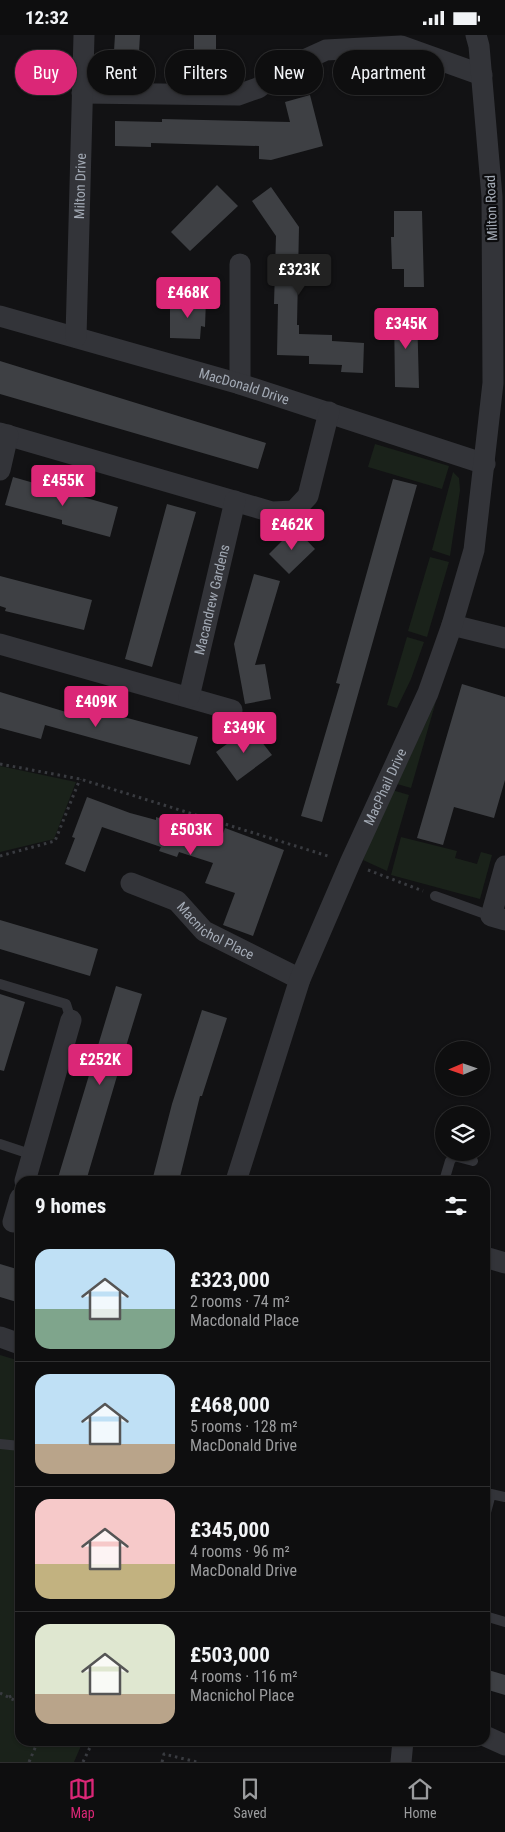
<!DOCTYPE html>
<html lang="en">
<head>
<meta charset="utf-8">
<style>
  body { margin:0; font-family:"Roboto Condensed",sans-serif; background:#1c1c1d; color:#f1f3f6; height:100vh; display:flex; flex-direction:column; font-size:19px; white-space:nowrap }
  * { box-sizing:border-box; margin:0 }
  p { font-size:16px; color:#9b9c9e }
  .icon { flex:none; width:28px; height:28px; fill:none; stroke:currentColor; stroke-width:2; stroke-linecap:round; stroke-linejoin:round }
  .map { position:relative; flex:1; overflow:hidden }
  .drawer { position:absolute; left:15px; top:1141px; width:475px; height:570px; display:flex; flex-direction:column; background:#0e0e0f; border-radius:15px; box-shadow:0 1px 4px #0004,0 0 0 1px #2e2e2f }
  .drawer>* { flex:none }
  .guide { position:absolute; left:15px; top:15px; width:475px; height:45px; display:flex; gap:10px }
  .needle { width:32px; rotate:268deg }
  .buttons { position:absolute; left:435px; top:1006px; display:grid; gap:10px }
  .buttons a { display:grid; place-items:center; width:55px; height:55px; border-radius:50%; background:#0e0e0f; box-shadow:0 1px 4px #0004,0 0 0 1px #2e2e2f; font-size:25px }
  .price { position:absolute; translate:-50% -42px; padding:0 11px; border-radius:5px; background:#db2777; color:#fff; font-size:16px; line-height:32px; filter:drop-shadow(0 1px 2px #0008) }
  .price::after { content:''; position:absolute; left:50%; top:30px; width:15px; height:11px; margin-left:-8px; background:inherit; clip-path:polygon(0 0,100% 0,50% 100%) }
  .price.on { background:#222; color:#fff }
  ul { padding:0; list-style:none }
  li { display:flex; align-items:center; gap:15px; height:125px; padding:0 20px }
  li+li { border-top:1px solid #2e2e2f }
  li span { display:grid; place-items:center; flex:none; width:140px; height:100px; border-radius:15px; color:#555 }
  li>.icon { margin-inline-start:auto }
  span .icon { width:60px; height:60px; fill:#fffc; stroke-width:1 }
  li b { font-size:21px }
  h2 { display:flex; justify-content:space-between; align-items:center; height:60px; padding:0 20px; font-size:21px }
  .tag { padding:0 18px; border-radius:22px; background:#0e0e0f; box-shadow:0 1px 4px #0004,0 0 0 1px #2e2e2f; font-size:18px; line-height:45px }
  .tag.on { background:#db2777; color:#fff }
  .status { display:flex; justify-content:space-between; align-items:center; height:35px; padding:0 25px; background:#0e0e0f; direction:ltr }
  .status svg { height:14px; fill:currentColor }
  .tab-bar { display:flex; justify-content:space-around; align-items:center; height:70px; border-top:1px solid #2e2e2f; background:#0e0e0f; font-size:14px; color:#9b9c9e }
  .tab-bar a { display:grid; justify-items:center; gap:2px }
  .tab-bar .on { color:#db2777 }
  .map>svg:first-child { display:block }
</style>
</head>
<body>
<div class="status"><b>12:32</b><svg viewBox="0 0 49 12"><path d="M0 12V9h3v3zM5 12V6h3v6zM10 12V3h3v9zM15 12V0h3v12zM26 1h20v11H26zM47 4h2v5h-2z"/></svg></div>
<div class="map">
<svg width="505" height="1727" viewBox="0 0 505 1727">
  <rect width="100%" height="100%" fill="#121214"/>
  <path fill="#1a221a" d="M 375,409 L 449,431 L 442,454 L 368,432 Z
    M 453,437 L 459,443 L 460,455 L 450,521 L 432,515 Z
    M 430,522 L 449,527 L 427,602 L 408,596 Z
    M 407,602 L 424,607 L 411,644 L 397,673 L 387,670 Z
    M 436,666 L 411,753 L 397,749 Z
    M 0,731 L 76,747 L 54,804 L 0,817 Z
    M 392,755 L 409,760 L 387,836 L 363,825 Z
    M 401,802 L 457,816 L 455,823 L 477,829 L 481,817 L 492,820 L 480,864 L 391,840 Z
    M 0,1320 L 20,1326 L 20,1706 L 83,1706 L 74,1727 L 0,1727 Z"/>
  <path fill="#3e4044" d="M 115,0 L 140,0 L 139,17 L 114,16 Z
    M 194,0 L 216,0 L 216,21 L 194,21 Z
    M 310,60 L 323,111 L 271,125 L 259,124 L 259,111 L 151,108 L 151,112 L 115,111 L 115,86 L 162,87 L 162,84 L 290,87 L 285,67 Z
    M 217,150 L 238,171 L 190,216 L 171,197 Z
    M 271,152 L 299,192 L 297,290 L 299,290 L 299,299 L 332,300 L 332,306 L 364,308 L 363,338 L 341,337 L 342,330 L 309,329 L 309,321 L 277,320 L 278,269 L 274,269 L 276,201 L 252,166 Z
    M 394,176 L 422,176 L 424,252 L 404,252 L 404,234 L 392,234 L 391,202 L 394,202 Z
    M 181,263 L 206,264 L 205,292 L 201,291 L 200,304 L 170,303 L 170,271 L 181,271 Z
    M 417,276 L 419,353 L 395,352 L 394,277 Z
    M 0,326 L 266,408 L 258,434 L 0,359 Z
    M 13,442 L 118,472 L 110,502 L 62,489 L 62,485 L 5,470 Z
    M 393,444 L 417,450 L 322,787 L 301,781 L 340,649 L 336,648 Z
    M 167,469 L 196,477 L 152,632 L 125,624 Z
    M 295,493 L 315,514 L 289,539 L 269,519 Z
    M 254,539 L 280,546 L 255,630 L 265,629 L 271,664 L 245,669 L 234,609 Z
    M 0,541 L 92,565 L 84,595 L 5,576 L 6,573 L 0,571 Z
    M 462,649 L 505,662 L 505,745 L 494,783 L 454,772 L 443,810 L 417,803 Z
    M 0,657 L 66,677 L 68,667 L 198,702 L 190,730 L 45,690 L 41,704 L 0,693 Z
    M 250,692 L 272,720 L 237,746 L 216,717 Z
    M 87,762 L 130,778 L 156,785 L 156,782 L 221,804 L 225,793 L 284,815 L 253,901 L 223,890 L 235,858 L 205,848 L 213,828 L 179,817 L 177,822 L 159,816 L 161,812 L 102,792 L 85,837 L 65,829 L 75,803 L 72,802 Z
    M 0,885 L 98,914 L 90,941 L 0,914 Z
    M 116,951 L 142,959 L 120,1031 L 86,1146 L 57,1146 Z
    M 0,959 L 25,967 L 4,1036 L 0,1035 Z
    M 202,975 L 227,983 L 202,1061 L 200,1061 L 179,1146 L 152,1146 L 172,1069 Z
    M 0,1229 L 20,1235 L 20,1268 L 0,1262 Z
    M 485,1634 L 505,1640 L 505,1660 L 485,1654 Z"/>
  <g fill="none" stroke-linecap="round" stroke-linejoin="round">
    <path stroke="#393b40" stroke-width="3" stroke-dasharray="2.5 4" stroke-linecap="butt" d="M 0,729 L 80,744 L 331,822
      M 0,821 L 55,806 L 80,744
      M 368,835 L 423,856
      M 0,1658 L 20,1668
      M 9,1662 L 20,1658
      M 29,1727 L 38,1706
      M 83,1727 L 93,1706
      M 162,1727 L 164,1719 L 197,1727"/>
    <path stroke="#333439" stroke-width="10" d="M 435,861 L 491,881
      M 0,949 L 66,969 L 71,985
      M 0,1109 L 33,1120
      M 444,1146 L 450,1126 L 454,1121 L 473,1126
      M 0,1409 L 20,1411
      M 485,1481 L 491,1459 L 505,1462
      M 485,1581 L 505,1587"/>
    <g stroke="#333439" stroke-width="21">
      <path d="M 82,58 L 238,60 L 258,53 L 282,35 L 326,15 L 401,11 L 482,40"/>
      <path d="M 240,229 L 240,349"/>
      <path id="s1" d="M 0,281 L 240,349 L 485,429"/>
      <path id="s2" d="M 76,302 L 84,0"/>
      <path d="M 0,398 L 272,477 L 294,476 L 308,461 L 329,377"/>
      <path d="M 0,435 L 8,400"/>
      <path d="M 452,590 L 505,603"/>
      <path d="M 0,609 L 232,675"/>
      <path id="s3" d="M 189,662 L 235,466"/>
      <path d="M 505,831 L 491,881 L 505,885"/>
      <path id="s4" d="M 131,848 L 177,866 L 204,896 L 300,944"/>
      <path d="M 25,1146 L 71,985"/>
      <path id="s5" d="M 236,1146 L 300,944 L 350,828 L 428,658 L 452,590 L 474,515 L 493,348 L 492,162 L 479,11 L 476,0"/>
      <path d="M 13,1187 L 20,1163"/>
      <path d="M 485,1222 L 505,1228"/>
      <path d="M 0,1302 L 20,1309"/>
      <path d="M 485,1701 L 505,1710"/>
      <path d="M 401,1727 L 403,1706"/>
    </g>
  </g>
  <g text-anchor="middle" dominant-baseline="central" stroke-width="4.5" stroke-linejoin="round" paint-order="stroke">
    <g font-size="14" fill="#a3aab5" stroke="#0d0d0f">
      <text stroke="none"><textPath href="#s2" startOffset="151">Milton Drive</textPath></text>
      <text transform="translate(491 173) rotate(-92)">Milton Road</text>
      <text stroke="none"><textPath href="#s1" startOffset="254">MacDonald Drive</textPath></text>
      <text stroke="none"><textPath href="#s3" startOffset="100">Macandrew Gardens</textPath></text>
      <text stroke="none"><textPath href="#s5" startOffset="422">MacPhail Drive</textPath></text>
      <text stroke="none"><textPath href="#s4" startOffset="99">Macnichol Place</textPath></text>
    </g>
  </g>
</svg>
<div class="buttons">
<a><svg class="needle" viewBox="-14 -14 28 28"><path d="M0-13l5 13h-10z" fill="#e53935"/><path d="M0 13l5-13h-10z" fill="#9b9c9e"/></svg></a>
<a><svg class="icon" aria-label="layers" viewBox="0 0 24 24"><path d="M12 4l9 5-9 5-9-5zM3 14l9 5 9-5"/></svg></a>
</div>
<b class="price on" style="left:299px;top:261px">£323K</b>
<b class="price" style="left:188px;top:284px">£468K</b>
<b class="price" style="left:406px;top:315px">£345K</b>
<b class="price" style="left:63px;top:472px">£455K</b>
<b class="price" style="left:292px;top:516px">£462K</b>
<b class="price" style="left:96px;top:693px">£409K</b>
<b class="price" style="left:244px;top:719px">£349K</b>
<b class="price" style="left:191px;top:821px">£503K</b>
<b class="price" style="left:100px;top:1051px">£252K</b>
<div class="guide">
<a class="tag on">Buy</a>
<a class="tag">Rent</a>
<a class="tag">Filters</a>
<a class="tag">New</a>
<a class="tag">Apartment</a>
</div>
<section class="drawer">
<h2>9 homes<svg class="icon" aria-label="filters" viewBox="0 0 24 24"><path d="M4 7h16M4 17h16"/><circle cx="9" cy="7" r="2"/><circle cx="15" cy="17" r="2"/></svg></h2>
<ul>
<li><span style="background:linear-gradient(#bfe0f5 60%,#7fa58c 0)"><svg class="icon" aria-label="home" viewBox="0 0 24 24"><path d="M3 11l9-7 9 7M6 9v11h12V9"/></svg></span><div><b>£323,000</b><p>2 rooms · 74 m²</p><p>Macdonald Place</p></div></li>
<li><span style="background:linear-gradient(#bfe0f5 70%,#b9a48a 0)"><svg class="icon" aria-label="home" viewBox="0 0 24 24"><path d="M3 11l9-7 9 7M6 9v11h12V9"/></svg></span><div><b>£468,000</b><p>5 rooms · 128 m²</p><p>MacDonald Drive</p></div></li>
<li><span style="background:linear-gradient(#f6c9c9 65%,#c2b280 0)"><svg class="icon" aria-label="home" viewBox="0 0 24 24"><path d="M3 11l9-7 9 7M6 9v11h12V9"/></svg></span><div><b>£345,000</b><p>4 rooms · 96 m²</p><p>MacDonald Drive</p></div></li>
<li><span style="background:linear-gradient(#dfe7d0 70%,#b9a48a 0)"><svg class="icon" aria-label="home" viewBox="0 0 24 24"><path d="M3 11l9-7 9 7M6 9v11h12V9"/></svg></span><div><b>£503,000</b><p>4 rooms · 116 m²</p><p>Macnichol Place</p></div></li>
</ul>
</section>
</div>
<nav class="tab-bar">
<a class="on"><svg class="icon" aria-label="map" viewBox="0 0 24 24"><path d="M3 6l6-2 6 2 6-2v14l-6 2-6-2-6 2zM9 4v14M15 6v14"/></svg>Map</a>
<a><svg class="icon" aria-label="saved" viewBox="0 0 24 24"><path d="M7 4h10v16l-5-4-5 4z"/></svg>Saved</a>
<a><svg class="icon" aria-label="home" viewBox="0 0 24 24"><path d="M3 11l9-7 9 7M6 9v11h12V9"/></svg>Home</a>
</nav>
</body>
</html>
